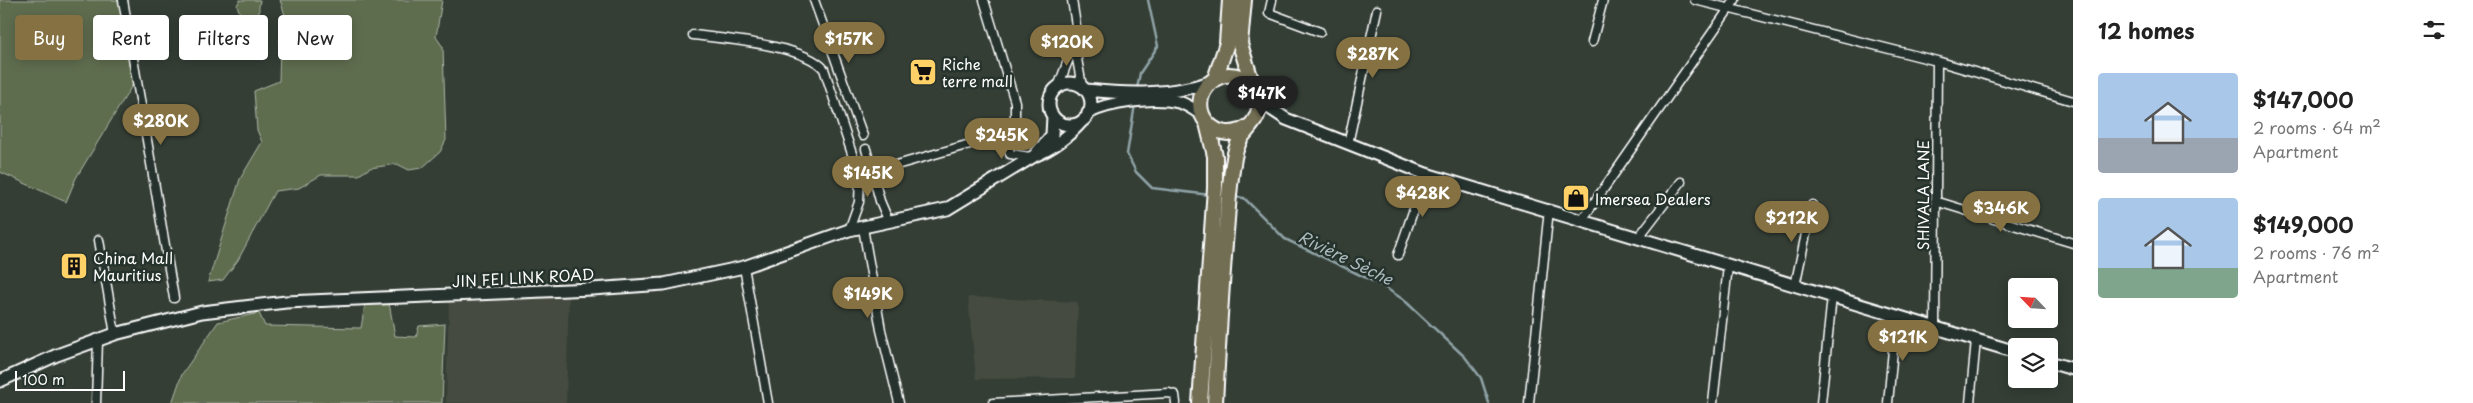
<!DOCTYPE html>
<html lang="en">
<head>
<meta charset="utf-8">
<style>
  body { margin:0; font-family:"Playpen Sans",sans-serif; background:#f6f6f6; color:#222; height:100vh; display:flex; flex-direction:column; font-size:19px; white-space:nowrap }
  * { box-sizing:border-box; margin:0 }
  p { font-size:16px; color:#767676 }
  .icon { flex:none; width:28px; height:28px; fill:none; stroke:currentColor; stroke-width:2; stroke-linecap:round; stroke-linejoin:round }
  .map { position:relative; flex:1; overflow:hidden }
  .sheet { display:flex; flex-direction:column; background:#fff; width:400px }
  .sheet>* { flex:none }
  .banner { position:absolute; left:15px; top:15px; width:475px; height:45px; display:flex; gap:10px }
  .needle { width:32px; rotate:295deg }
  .buttons { position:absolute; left:2008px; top:278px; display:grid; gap:10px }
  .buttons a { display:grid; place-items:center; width:50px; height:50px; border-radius:5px; background:#fff; box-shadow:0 2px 12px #0003; font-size:25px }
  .scale { position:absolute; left:15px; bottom:12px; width:110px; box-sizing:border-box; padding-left:5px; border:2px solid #fff; border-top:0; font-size:14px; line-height:18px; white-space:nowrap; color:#fff; -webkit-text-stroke:4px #26332d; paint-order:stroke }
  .price { position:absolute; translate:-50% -42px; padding:0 11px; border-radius:18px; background:#857141; color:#fff; font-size:16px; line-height:32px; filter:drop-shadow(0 1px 2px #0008) }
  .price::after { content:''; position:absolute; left:50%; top:30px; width:15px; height:11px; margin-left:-8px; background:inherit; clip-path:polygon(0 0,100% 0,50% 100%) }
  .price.selected { background:#222; color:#fff }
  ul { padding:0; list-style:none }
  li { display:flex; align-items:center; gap:15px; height:125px; padding:0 25px }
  li span { display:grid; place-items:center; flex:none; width:140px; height:100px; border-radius:5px; color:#555 }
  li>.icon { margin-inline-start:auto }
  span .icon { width:60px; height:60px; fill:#fffc; stroke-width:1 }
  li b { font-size:21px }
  h2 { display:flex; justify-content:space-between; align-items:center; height:60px; padding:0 25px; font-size:21px }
  .tag { padding:0 18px; border-radius:5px; background:#fff; box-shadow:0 2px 12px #0003; font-size:18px; line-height:45px }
  .tag.selected { background:#857141; color:#fff }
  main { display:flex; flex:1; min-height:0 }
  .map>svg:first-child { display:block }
</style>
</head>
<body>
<main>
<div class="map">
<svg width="2073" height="403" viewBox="0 0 2073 403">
  <rect width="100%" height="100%" fill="#343e35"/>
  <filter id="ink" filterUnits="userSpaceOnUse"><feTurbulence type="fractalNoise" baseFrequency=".02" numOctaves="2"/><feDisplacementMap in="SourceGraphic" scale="10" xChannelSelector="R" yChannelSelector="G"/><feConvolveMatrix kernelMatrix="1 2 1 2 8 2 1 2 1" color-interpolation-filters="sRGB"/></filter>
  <g filter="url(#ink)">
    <path fill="#454b3f" d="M 569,290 L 566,403 L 446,403 L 449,302 Z
      M 968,297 L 1078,302 L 1075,378 L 976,379 Z"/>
    <path fill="#5f6d4f" stroke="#afb6a7" d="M 0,0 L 118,0 L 120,4 L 134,76 L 133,84 L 76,178 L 66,202 L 0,172 Z
      M 240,0 L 260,0 C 255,22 268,29 261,50 L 245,29 L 237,5 Z
      M 280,0 L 442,0 L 436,37 L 443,47 L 446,140 L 440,152 L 422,168 L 409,170 L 397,164 L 370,168 L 359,175 L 321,175 L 299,188 L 275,191 L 238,260 L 223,280 L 208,282 L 240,179 L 262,142 L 257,130 L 254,91 L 279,81 L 280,41 L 285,15 Z
      M 389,303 L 395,336 L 416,337 L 419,326 L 445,324 L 442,403 L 172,403 L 182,374 L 218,322 L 259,313 L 265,326 L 361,328 L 365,304 Z"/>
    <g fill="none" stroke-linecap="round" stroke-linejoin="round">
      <path stroke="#90a3a7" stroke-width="2.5" d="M 1137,89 L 1140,73 L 1158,46 L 1148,0
        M 1135,104 L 1127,154 L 1136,172 L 1152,188 L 1210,195
        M 1233,197 L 1244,198 L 1285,239 L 1381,285 L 1404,300 L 1465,357 L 1481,378 L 1489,403"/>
      <g stroke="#fff" stroke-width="11">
        <path id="minor" d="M 123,0 L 174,298
          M 814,0 L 863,136
          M 984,0 L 1015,102 L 1015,119 L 1012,131
          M 1072,0 L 1076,25 L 1074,43 L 1082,86
          M 1272,0 L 1269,13 L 1320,32
          M 1695,0 L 1937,61 L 2073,101
          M 693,35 C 725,39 804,45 824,69 L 860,178 L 859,202 L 849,230
          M 1592,42 L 1603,0
          M 1058,87 L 1074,45
          M 998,136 L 1000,128 L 1008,127 L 1012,131 L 1011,137 L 1007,140 L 1010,154 L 1030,157
          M 1348,144 L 1377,10
          M 866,149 L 880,201 L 889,222
          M 872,172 L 998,136
          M 1935,201 L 2073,243
          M 1582,220 L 1735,0
          M 863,228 L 881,330 L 899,403
          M 1638,238 L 1681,182
          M 99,240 L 115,334
          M 1398,255 L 1426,174
          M 744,267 L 768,403
          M 1795,286 L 1812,205
          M 1935,329 L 1937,61
          M 96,403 L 98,340
          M 993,403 L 1169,393 L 1175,395 L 1176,403
          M 1529,403 L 1549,209
          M 1713,403 L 1728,266
          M 1821,403 L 1832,296
          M 1888,403 L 1896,318
          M 1970,403 L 1976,340"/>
      </g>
      <g stroke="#fff" stroke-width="15">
        <path id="secondary" d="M1049 104a21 21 0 1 1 42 0a21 21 0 1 1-42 0Z
          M 1086,90 C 1127,94 1170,96 1210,82
          M 1258,94 L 1271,109 L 1286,119 L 1426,174 L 2016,352
          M 1088,113 C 1109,102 1154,96 1178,102 C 1187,104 1195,110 1202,115
          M 1035,155 L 1052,135 L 1053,116
          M 2049,362 L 2073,369
          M 0,381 L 57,355 L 115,334 L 202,312 L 286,302 L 592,289 L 664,284 L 744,267 L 849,230 L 947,209 L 1034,156 C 1054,148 1069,136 1083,120"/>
      </g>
      <g stroke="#fff" stroke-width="18">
        <path id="trunk" d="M 1244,0 L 1240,44 L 1253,86
          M 1215,79 L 1227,43 L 1230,0
          M 1200,403 L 1215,188 L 1215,156 L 1207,123
          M 1215,403 C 1218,346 1221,289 1226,232 C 1228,209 1229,186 1233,164 C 1234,156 1237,145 1241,138 C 1249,127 1261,117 1259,102 C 1257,79 1229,66 1211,82 C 1182,108 1217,151 1251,125"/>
      </g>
      <use href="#minor" stroke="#26332d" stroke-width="8"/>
      <use href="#secondary" stroke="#26332d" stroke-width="11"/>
      <use href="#trunk" stroke="#726e52" stroke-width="14"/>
    </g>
  </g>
  <defs>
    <g id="supermarket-square" transform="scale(1.4375)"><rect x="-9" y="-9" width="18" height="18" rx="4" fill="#ffd166" stroke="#26332d"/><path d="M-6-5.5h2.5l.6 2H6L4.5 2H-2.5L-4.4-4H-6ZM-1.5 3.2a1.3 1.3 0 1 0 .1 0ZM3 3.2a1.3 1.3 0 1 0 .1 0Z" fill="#111"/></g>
    <g id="shop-square" transform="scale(1.4375)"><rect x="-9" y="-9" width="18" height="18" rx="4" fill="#ffd166" stroke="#26332d"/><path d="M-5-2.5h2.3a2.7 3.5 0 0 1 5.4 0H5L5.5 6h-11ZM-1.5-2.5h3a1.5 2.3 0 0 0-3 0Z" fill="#111"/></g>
    <g id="building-square" transform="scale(1.4375)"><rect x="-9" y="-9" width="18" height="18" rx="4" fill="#ffd166" stroke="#26332d"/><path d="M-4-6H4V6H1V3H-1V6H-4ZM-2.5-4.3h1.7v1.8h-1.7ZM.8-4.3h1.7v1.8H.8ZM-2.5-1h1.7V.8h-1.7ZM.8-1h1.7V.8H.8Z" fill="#111"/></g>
  </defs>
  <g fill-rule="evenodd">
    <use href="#supermarket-square" x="923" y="72"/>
    <use href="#shop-square" x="1576" y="198"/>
    <use href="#building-square" x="74" y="266"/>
  </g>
  <g text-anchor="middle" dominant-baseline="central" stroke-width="5" stroke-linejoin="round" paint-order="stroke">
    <g font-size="15" fill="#fff" stroke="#26332d" text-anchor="start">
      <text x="942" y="63">Riche<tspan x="942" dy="17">terre mall</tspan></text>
      <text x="1595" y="198">Imersea Dealers</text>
      <text x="93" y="257">China Mall<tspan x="93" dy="17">Mauritius</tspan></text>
    </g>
    <g font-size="15" fill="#fff" stroke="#26332d">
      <text transform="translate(1922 195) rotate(-90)">SHIVALA LANE</text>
      <text transform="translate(523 277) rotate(-3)">JIN FEI LINK ROAD</text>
    </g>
    <g font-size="16" font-style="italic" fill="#acbabd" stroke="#26332d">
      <text transform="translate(1346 257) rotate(26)">Rivière Sèche</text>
    </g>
  </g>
</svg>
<div class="buttons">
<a><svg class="needle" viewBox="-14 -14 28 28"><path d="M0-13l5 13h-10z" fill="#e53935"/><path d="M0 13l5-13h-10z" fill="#767676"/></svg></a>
<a><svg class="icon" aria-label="layers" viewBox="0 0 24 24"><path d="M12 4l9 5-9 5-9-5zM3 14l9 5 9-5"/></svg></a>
</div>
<div class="scale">100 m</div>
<b class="price" style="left:849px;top:64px">$157K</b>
<b class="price" style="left:1067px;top:67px">$120K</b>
<b class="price" style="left:1373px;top:79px">$287K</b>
<b class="price selected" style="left:1262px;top:118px">$147K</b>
<b class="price" style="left:161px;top:146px">$280K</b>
<b class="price" style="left:1002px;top:160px">$245K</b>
<b class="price" style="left:868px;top:198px">$145K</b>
<b class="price" style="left:1423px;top:218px">$428K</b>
<b class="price" style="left:2001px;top:233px">$346K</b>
<b class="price" style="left:1792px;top:243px">$212K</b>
<b class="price" style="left:868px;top:319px">$149K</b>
<b class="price" style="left:1903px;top:362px">$121K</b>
<div class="banner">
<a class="tag selected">Buy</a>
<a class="tag">Rent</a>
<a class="tag">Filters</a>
<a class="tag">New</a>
</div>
</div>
<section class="sheet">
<h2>12 homes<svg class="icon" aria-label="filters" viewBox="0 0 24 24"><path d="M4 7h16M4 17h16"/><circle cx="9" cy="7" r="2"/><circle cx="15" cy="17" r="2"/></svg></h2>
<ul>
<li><span style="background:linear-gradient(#a9c7e8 65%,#9aa5b1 0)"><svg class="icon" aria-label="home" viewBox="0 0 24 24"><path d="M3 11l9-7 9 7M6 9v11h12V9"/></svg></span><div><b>$147,000</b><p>2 rooms · 64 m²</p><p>Apartment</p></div></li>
<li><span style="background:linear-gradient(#a9c7e8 70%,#7fa58c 0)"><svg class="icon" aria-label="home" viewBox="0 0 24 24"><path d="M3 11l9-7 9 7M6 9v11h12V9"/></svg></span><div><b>$149,000</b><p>2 rooms · 76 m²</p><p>Apartment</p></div></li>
</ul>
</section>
</main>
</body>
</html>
